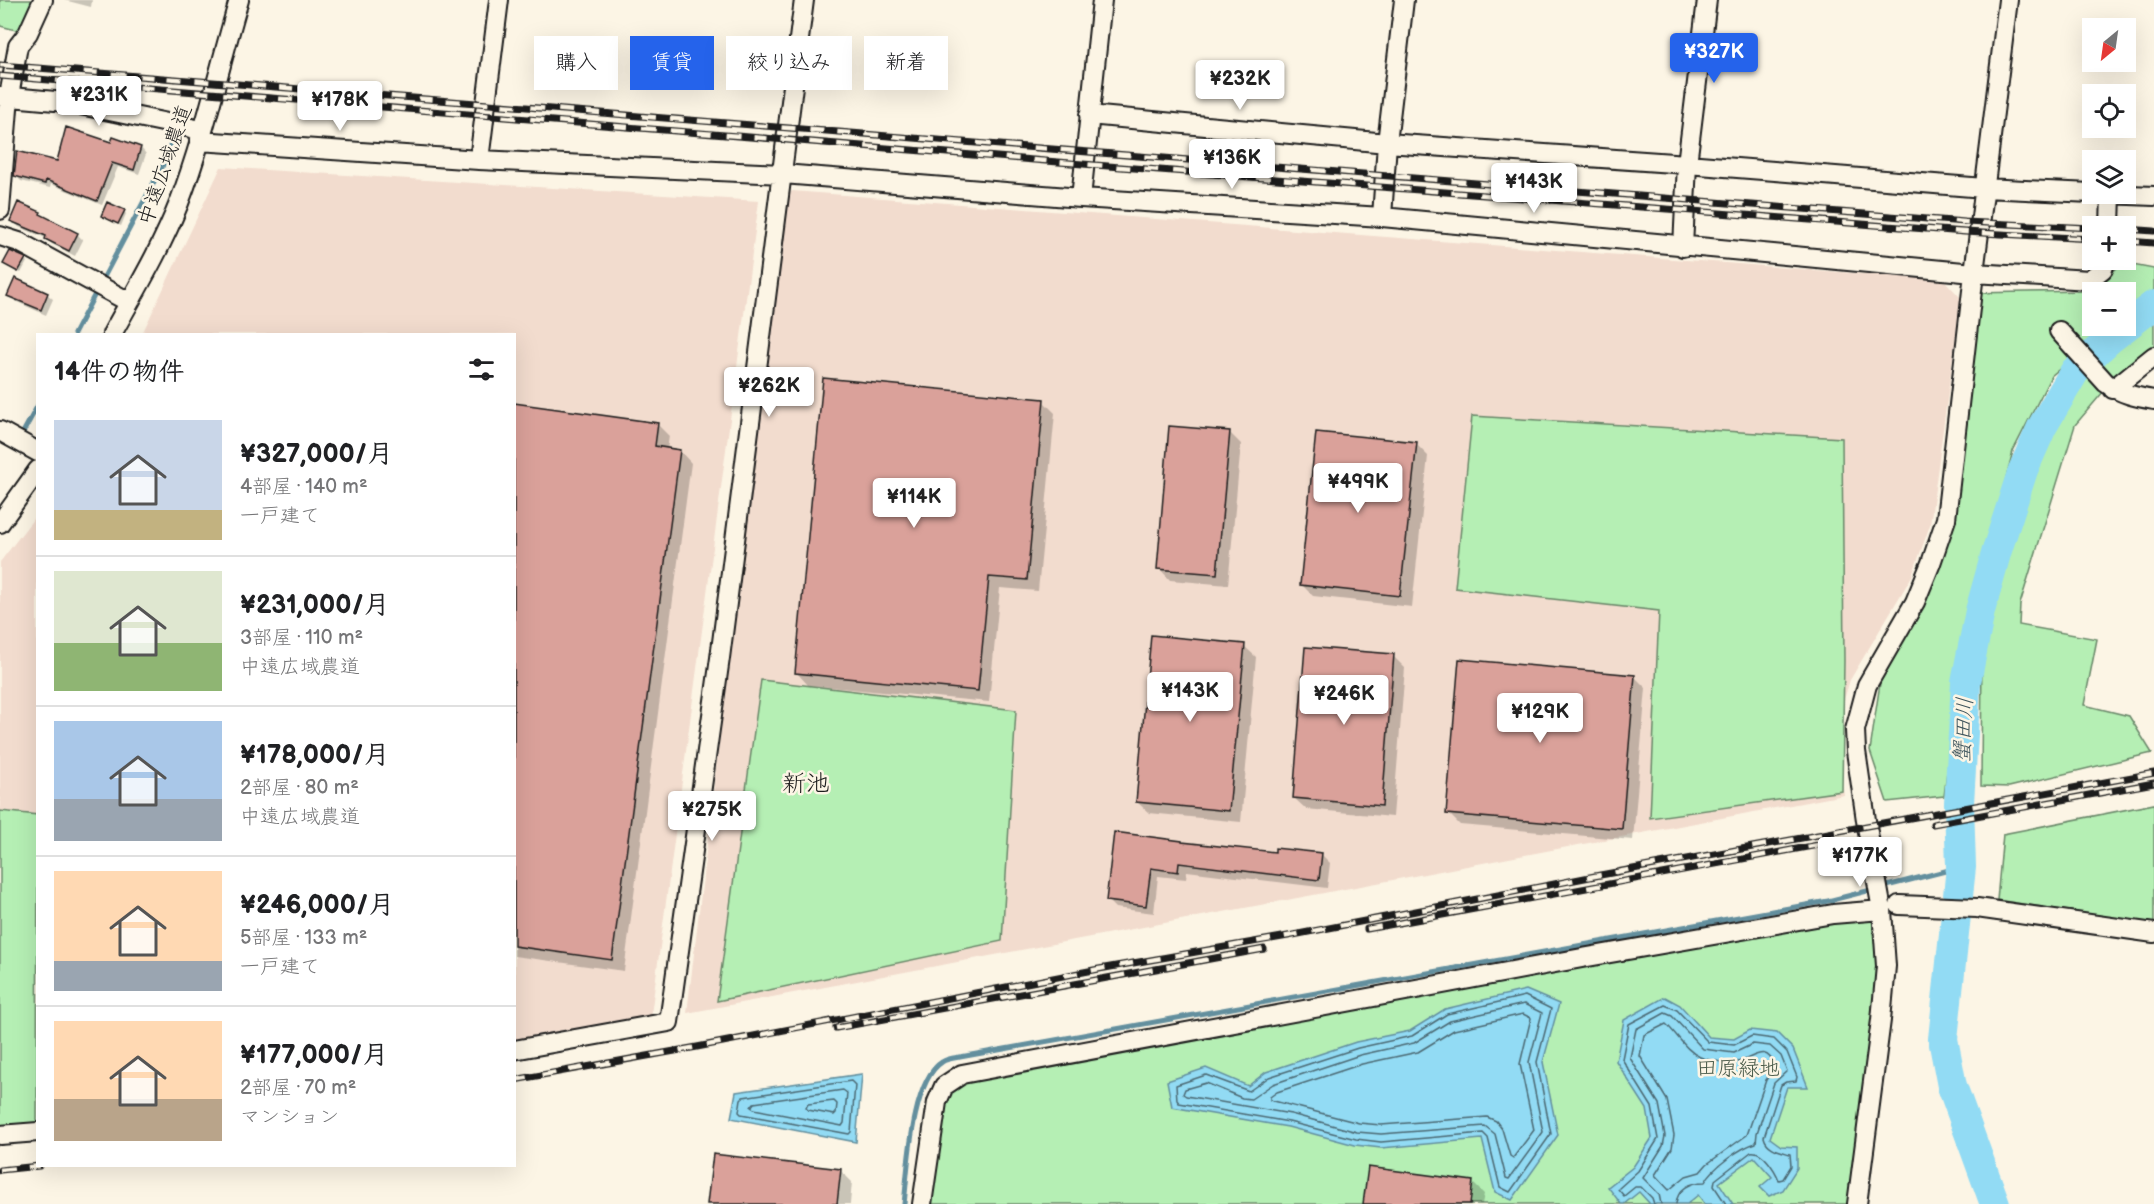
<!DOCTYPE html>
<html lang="ja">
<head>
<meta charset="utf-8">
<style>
  body { margin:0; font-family:"Balsamiq Sans","Klee One",sans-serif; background:#f6f6f6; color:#202124; height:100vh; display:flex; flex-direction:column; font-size:22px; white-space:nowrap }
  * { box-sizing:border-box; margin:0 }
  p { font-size:20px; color:#757577 }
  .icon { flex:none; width:33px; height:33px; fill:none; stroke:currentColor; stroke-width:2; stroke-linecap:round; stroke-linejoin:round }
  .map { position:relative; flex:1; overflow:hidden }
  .side { position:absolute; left:36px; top:333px; width:480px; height:834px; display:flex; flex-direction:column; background:#fff; border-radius:0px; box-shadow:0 6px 24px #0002 }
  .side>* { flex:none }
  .top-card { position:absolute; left:534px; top:36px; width:570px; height:54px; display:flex; gap:12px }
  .needle { width:39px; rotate:209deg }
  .fabs { position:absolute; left:2082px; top:18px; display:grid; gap:12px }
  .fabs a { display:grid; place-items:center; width:54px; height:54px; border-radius:0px; background:#fff; box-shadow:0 6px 24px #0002; font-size:30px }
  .price { position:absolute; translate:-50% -51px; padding:0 14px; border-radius:6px; background:#fff; color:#222; font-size:20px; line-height:39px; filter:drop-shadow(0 2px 3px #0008) }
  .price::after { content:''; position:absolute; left:50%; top:36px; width:18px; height:14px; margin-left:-9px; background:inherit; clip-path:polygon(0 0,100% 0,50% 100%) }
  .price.on { background:#2563eb; color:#fff }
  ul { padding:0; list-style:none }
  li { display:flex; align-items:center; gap:18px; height:150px; padding:0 18px }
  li+li { border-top:2px solid #e0e0e0 }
  li span { display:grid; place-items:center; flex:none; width:168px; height:120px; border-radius:0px; color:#555 }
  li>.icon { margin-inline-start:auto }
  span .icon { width:72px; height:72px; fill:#fffc; stroke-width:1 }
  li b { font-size:26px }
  h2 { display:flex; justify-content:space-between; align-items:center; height:72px; padding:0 18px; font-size:26px }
  .tag { padding:0 21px; border-radius:0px; background:#fff; box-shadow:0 6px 24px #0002; font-size:21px; line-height:54px }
  .tag.on { background:#2563eb; color:#fff }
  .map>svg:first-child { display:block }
</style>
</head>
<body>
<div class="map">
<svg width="2154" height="1204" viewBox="0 0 2154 1204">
  <rect width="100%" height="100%" fill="#fcf5e5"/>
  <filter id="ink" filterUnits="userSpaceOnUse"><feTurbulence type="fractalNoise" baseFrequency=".0167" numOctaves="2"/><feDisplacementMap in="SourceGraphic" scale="12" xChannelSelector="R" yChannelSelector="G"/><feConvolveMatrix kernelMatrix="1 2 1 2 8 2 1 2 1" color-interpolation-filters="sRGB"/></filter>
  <g filter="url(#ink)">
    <path fill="#f2dcce" d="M 221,167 L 759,201 L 651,1015 L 515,1040 L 514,334 L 142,334 Z
      M 792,191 L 1944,280 L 1961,298 L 1930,525 L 1912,576 L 1850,680 L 1838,719 L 1838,752 L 1844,795 L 687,1013 L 783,201 Z
      M 37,514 L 37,1126 L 0,1126 L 0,562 Z"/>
    <path fill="#b5efb4" stroke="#688668" stroke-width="1.5" d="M 0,0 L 33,0 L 20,31 L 0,26 Z
      M 2122,263 L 2154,269 L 2154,290 L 2126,314 L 2126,292 L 2092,292 L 2092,326 L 2112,326 L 2051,376 L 2013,451 L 1998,508 L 1966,614 L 1944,796 L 1887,802 L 1870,751 L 1884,656 L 1941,533 L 1971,293 L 2093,291 Z
      M 2154,318 L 2154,349 L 2115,378 L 2075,425 L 2020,604 L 2019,625 L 2097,639 L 2084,705 L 2129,716 L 2152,753 L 2009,787 L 1981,786 L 1982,647 L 2032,471 L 2065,401 L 2092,368 Z
      M 1472,416 L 1842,438 L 1844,661 L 1842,791 L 1650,818 L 1659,611 L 1455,588 Z
      M 761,680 L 1016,710 L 1002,941 L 717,1001 Z
      M 2154,804 L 2154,924 L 1997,900 L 2003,834 Z
      M 0,811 L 38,815 L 37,1132 L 0,1135 Z
      M 1882,910 L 1857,1204 L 926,1204 L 937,1102 L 951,1081 Z"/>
    <path fill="#92dbf4" stroke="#638f9e" stroke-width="1.5" d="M 1526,990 L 1559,1004 L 1543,1062 L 1558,1135 L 1512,1200 L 1495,1192 L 1482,1139 L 1381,1148 L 1355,1145 L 1288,1127 L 1172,1107 L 1167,1081 L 1206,1068 L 1248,1086 L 1266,1072 L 1356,1042 L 1410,1031 L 1445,1009 Z
      M 1665,997 L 1680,1005 L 1709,1037 L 1734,1039 L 1750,1030 L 1777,1033 L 1793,1049 L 1808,1087 L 1787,1087 L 1770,1138 L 1781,1146 L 1797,1147 L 1797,1168 L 1783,1190 L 1769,1196 L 1760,1187 L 1772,1177 L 1754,1157 L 1719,1183 L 1733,1204 L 1705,1204 L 1698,1195 L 1687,1204 L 1650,1204 L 1639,1192 L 1624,1204 L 1621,1204 L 1608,1187 L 1633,1167 L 1652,1138 L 1647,1109 L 1616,1061 L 1624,1020 Z
      M 862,1074 L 856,1142 L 731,1118 L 736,1092 Z"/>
    <path fill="#0003" d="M 64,0 L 92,0 L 91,7 Z
      M 112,144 L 141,148 L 146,154 L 139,174 L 118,167 L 102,205 L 51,184 L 50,188 L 21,181 L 16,176 Z
      M 124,211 L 126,214 L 121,226 L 102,216 Z
      M 40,213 L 46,219 L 77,234 L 83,240 L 75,256 L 52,244 L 46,238 L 19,227 L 13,221 Z
      M 25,260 L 27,262 L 21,273 L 7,266 Z
      M 47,294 L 53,299 L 46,315 L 15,301 L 9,296 Z
      M 1043,401 L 1055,413 L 1038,591 L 1000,588 L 989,702 L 808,685 L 797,673 Z
      M 514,405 L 657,424 L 669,436 L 667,450 L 680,451 L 691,463 L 624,971 L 514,956 Z
      M 1229,432 L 1241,444 L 1228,585 L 1170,580 L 1159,568 Z
      M 1416,444 L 1428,456 L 1412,607 L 1313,596 L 1301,584 Z
      M 1244,646 L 1256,657 L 1241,822 L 1149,813 L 1137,802 Z
      M 1393,656 L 1405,668 L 1393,817 L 1306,809 L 1294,798 Z
      M 1634,676 L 1646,688 L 1633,840 L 1460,825 L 1448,813 Z
      M 1183,844 L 1276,854 L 1322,855 L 1330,863 L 1327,888 L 1187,871 L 1186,879 L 1158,876 L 1154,913 L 1115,908 L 1107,900 Z
      M 841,1171 L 852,1182 L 850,1204 L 709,1204 Z
      M 1472,1182 L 1484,1194 L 1482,1204 L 1365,1204 Z"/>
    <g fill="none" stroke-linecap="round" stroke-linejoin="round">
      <path stroke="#4b6872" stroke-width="1.5" d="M 1525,996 L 1551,1009 L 1537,1062 L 1551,1134 L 1510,1192 L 1500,1187 L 1488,1138 L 1483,1133 L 1381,1142 L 1356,1139 L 1289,1122 L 1179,1103 L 1177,1100 L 1176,1085 L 1206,1075 L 1249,1091 L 1269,1077 L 1358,1048 L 1412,1036 L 1447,1014 Z
        M 1524,1004 L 1542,1013 L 1529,1062 L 1543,1132 L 1509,1179 L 1506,1178 L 1495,1134 L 1485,1126 L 1381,1134 L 1357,1132 L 1291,1114 L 1186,1096 L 1183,1094 L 1185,1089 L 1206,1083 L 1242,1098 L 1251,1099 L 1273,1084 L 1360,1055 L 1414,1043 L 1450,1021 Z
        M 1523,1014 L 1531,1018 L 1520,1064 L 1534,1130 L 1513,1158 L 1510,1156 L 1502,1129 L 1496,1121 L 1487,1117 L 1381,1125 L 1359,1123 L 1270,1100 L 1270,1097 L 1277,1092 L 1362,1064 L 1418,1052 L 1454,1030 Z
        M 1666,1024 C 1677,1034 1686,1051 1700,1057 C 1709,1061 1727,1063 1737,1062 C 1752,1060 1766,1041 1775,1067 L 1766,1080 L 1747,1135 L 1707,1164 L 1700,1172 L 1686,1176 L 1669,1190 L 1655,1175 L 1672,1148 L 1674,1135 L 1667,1100 L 1640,1056 L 1644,1035 Z
        M 851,1081 L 855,1085 L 851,1132 L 849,1134 L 741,1114 L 739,1112 L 741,1099 L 743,1097 Z
        M 843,1090 L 847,1093 L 844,1123 L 842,1126 L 754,1109 L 751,1107 L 754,1103 Z
        M 834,1101 L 837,1104 L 836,1113 L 834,1115 L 808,1110 L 806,1108 L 808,1104 Z
        M 1654,1204 L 1652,1198 L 1641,1187 L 1635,1187 L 1624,1196 L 1618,1189 L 1638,1171 L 1658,1139 L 1652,1107 L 1622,1059 L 1629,1024 L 1665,1005 L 1677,1010 L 1708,1042 L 1734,1045 L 1752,1036 L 1774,1039 L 1787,1052 L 1797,1077 L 1796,1081 L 1786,1082 L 1781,1085 L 1764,1137 C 1767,1149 1780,1151 1790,1154 L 1791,1166 L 1783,1179 L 1779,1180 C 1775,1170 1763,1150 1751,1152 L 1715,1180 L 1714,1186 L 1726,1204
        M 1661,1204 L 1659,1194 L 1643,1178 L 1663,1146 L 1665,1136 L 1659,1104 L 1630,1058 L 1636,1029 L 1665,1013 L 1672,1016 L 1703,1049 L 1734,1053 L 1753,1044 L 1770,1046 L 1781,1056 L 1787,1071 L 1774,1083 L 1757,1133 L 1756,1143 C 1741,1147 1712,1168 1705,1182 C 1691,1182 1677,1189 1676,1204"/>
      <path stroke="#638f9e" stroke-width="5" d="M 74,334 L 165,161 L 172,139
        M 20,438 L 38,405
        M 904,1204 C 908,1171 911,1081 942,1062 C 946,1059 954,1058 960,1057 L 1828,901 L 1961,867"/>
      <path stroke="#92dbf4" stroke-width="30" d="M 1995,1204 L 1952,1086 L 1943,1039 L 1961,867 L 1959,803 L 1966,682 L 1980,611 L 1997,550 L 2023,470 L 2042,427 L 2075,371 L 2111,338 L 2154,305"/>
    </g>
    <path fill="#daa19a" stroke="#1c1c1c" stroke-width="1.5" d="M 66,127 L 111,142 L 113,137 L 141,147 L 134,170 L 112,163 L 97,201 L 46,180 L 45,184 L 14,176 L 17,151 L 57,161 Z
      M 18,202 L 41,212 L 40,214 L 78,233 L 69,251 L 45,239 L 46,236 L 10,221 Z
      M 107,202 L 125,210 L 118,224 L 101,216 Z
      M 10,251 L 26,258 L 18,272 L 3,264 Z
      M 15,278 L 48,293 L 41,310 L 7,296 Z
      M 823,378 L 1044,399 L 1027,580 L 989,577 L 978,691 L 795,673 Z
      M 514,403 L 658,423 L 655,446 L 680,450 L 612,960 L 514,946 Z
      M 1169,426 L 1230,431 L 1217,574 L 1157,569 Z
      M 1316,432 L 1417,442 L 1400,596 L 1300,585 Z
      M 1151,635 L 1245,644 L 1229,811 L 1136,802 Z
      M 1305,647 L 1394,654 L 1382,806 L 1293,798 Z
      M 1459,659 L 1635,675 L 1622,829 L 1446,814 Z
      M 1114,832 L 1182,841 L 1182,842 L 1275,852 L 1275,848 L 1322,853 L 1319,880 L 1179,863 L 1178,872 L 1151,868 L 1146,906 L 1106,901 Z
      M 713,1154 L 841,1169 L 837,1204 L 707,1204 Z
      M 1368,1167 L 1473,1181 L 1470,1204 L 1363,1204 Z"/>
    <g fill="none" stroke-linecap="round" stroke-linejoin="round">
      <g stroke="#1c1c1c" stroke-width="22">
        <path id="minor" d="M 0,96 L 66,102 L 201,130
          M 1089,115 L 1387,143 L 1687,164 L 1984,188 L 2092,193
          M 199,141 L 479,160 L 783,174 L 1081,198 L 1382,217 L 1974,273 L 2089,280 L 2103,269 L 2106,260
          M 479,160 L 499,0
          M 2105,194 L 2154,196
          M 1081,198 L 1102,0
          M 0,210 L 9,96 L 18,46 L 28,33 L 43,0
          M 1382,217 L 1387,143 L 1404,0
          M 2110,226 L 2111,194
          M 0,236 L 19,242 L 129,302
          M 1683,247 L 1687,164 L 1707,0
          M 2059,331 L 2106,383 C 2121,394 2136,397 2154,400
          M 112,334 C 135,292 161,249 179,203 C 204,138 219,68 239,0
          M 2113,389 L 2154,356
          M 0,431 L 38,452
          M 0,523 L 38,470
          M 1899,905 L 1977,908 L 2154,933
          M 514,1050 L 669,1022 L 720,658 L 804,0
          M 0,1135 L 38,1132
          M 922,1204 L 937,1102 L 944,1086 L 962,1074 L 1582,958 L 1833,914 L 1882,910
          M 1857,1204 L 1881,1020 L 1886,966 L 1882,910 L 1867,827 L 1856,751 L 1855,730 L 1867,685 L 1915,602 L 1931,563 L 1946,519 L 1974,273 L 2008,0"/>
      </g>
      <use href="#minor" stroke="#fcf5e5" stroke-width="18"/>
      <g stroke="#1c1c1c" stroke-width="7">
        <path id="rail" d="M 0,65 L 1965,222 L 2092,228
          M 0,76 L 1095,165 L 1965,232 L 2092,239
          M 2126,229 L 2154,231
          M 2126,241 L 2154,243
          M 1933,824 L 2154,783
          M 1367,929 L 1818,845
          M 836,1028 L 1264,949
          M 514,1080 L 697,1047 L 1099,969 L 1288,936 L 1595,876 L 2154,773
          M 0,1170 L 39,1166"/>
      </g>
      <use href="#rail" stroke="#fcf5e5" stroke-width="4.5" stroke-dasharray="14" stroke-linecap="butt"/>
    </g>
  </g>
  <g text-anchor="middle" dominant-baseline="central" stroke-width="5" stroke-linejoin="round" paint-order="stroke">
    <g font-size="21" fill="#1c1c1c" stroke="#fcf5e5">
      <text transform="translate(165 165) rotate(-71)">中遠広域農道</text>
    </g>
    <g font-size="21" fill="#4a5b4a" stroke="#fcf5e5">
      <text x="1738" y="1068">田原緑地</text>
    </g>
    <g font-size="22" font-style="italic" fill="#3f555d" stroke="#fcf5e5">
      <text transform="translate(1964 730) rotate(-87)">蟹田川</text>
    </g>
    <g font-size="24" fill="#1c1c1c" stroke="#fcf5e5">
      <text x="806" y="783">新池</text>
    </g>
  </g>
</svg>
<div class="fabs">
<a><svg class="needle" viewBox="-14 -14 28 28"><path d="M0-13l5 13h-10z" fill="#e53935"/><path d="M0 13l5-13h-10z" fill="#757577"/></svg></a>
<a><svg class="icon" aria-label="locate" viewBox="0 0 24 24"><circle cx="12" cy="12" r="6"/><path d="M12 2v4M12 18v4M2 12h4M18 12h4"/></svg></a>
<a><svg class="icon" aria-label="layers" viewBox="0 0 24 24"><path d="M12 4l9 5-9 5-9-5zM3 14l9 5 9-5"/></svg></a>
<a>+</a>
<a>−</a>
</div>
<b class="price on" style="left:1714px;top:84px">¥327K</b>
<b class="price" style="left:1240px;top:111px">¥232K</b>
<b class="price" style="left:99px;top:127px">¥231K</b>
<b class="price" style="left:340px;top:132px">¥178K</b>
<b class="price" style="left:1232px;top:190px">¥136K</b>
<b class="price" style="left:1534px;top:214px">¥143K</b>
<b class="price" style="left:769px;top:418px">¥262K</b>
<b class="price" style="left:1358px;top:514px">¥499K</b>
<b class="price" style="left:914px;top:529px">¥114K</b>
<b class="price" style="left:1190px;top:723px">¥143K</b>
<b class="price" style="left:1344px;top:726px">¥246K</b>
<b class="price" style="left:1540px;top:744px">¥129K</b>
<b class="price" style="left:712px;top:842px">¥275K</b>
<b class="price" style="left:1860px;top:888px">¥177K</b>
<div class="top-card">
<a class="tag">購入</a>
<a class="tag on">賃貸</a>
<a class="tag">絞り込み</a>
<a class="tag">新着</a>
</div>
<section class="side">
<h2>14件の物件<svg class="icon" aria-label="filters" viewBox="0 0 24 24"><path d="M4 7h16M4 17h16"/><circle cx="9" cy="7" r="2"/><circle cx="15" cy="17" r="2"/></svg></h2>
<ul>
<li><span style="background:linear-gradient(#c9d6e8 75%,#c2b280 0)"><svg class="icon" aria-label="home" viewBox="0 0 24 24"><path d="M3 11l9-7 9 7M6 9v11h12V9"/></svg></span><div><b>¥327,000/月</b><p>4部屋 · 140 m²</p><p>一戸建て</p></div></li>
<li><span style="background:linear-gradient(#dfe7d0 60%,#8fb573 0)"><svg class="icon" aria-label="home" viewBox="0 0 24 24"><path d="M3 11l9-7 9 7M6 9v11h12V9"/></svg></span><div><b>¥231,000/月</b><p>3部屋 · 110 m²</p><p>中遠広域農道</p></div></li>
<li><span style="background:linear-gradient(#a9c7e8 65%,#9aa5b1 0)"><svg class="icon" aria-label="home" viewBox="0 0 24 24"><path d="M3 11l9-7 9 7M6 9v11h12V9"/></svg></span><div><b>¥178,000/月</b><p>2部屋 · 80 m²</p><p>中遠広域農道</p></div></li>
<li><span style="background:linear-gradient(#ffd9b3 75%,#9aa5b1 0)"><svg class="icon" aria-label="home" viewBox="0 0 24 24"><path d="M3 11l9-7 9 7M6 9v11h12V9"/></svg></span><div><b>¥246,000/月</b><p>5部屋 · 133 m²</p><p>一戸建て</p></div></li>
<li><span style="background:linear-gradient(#ffd9b3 65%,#b9a48a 0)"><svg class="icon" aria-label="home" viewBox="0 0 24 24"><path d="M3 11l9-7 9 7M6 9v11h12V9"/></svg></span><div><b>¥177,000/月</b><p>2部屋 · 70 m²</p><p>マンション</p></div></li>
</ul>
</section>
</div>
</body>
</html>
